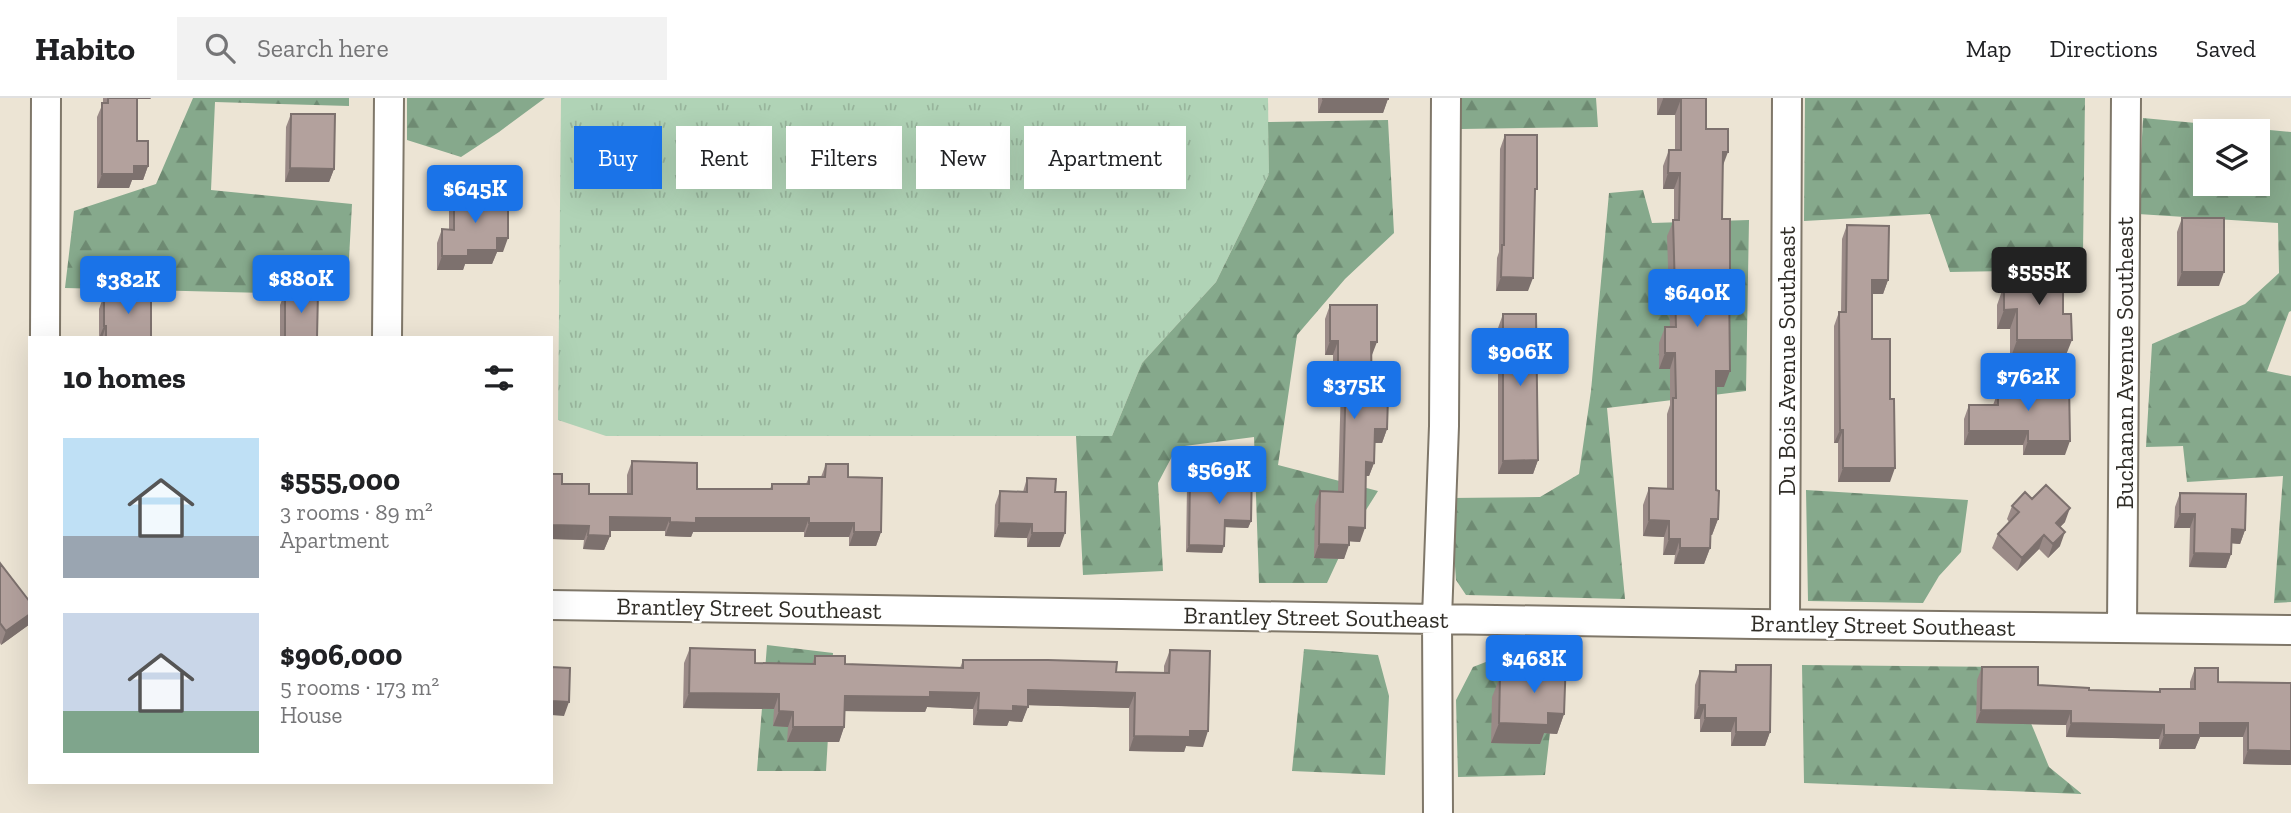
<!DOCTYPE html>
<html lang="en">
<head>
<meta charset="utf-8">
<style>
  body { margin:0; font-family:"Zilla Slab",serif; background:#f2f2f2; color:#202124; height:100vh; display:flex; flex-direction:column; font-size:26px; white-space:nowrap }
  * { box-sizing:border-box; margin:0 }
  p { font-size:23px; color:#757577 }
  .icon { flex:none; width:38px; height:38px; fill:none; stroke:currentColor; stroke-width:2; stroke-linecap:round; stroke-linejoin:round }
  .map { position:relative; flex:1; overflow:hidden }
  .sheet { position:absolute; left:28px; top:238px; width:525px; height:448px; display:flex; flex-direction:column; background:#fff; border-radius:0px; box-shadow:0 7px 28px #0002 }
  .sheet>* { flex:none }
  .banner { position:absolute; left:574px; top:28px; width:665px; height:63px; display:flex; gap:14px }
  .controls { position:absolute; left:2193px; top:21px; display:grid; gap:14px }
  .controls a { display:grid; place-items:center; width:77px; height:77px; border-radius:0px; background:#fff; box-shadow:0 7px 28px #0002; font-size:35px }
  .price { position:absolute; translate:-50% -60px; padding:0 16px; border-radius:7px; background:#1a73e8; color:#fff; font-size:23px; line-height:46px; filter:drop-shadow(0 2px 4px #0008) }
  .price::after { content:''; position:absolute; left:50%; top:42px; width:21px; height:16px; margin-left:-10px; background:inherit; clip-path:polygon(0 0,100% 0,50% 100%) }
  .price.selected { background:#222; color:#fff }
  ul { padding:0; list-style:none }
  li { display:flex; align-items:center; gap:21px; height:175px; padding:0 35px }
  li span { display:grid; place-items:center; flex:none; width:196px; height:140px; border-radius:0px; color:#555 }
  li>.icon { margin-inline-start:auto }
  span .icon { width:84px; height:84px; fill:#fffc; stroke-width:1 }
  li b { font-size:30px }
  h2 { display:flex; justify-content:space-between; align-items:center; height:84px; padding:0 35px; font-size:30px }
  .chip { padding:0 24px; border-radius:0px; background:#fff; box-shadow:0 7px 28px #0002; font-size:24px; line-height:63px }
  .chip.selected { background:#1a73e8; color:#fff }
  header { display:flex; align-items:center; gap:42px; box-sizing:border-box; height:98px; padding:0 35px; background:#fff; border-bottom:2px solid #e0e0e0 }
  header strong { font-size:33px }
  nav { display:flex; gap:38px; margin-inline-start:auto; font-size:24px }
  .search { width:490px; height:63px; background:#f2f2f2; display:flex; align-items:center; gap:18px; box-sizing:border-box; padding:0 24px; border-radius:0px; color:#757577; font-size:26px }
  .map>svg:first-child { display:block }
</style>
</head>
<body>
<header>
<strong>Habito</strong>
<div class="search"><svg class="icon" aria-label="search" viewBox="0 0 24 24"><circle cx="10" cy="10" r="6"/><path d="M15 15l6 6"/></svg>Search here</div>
<nav><a>Map</a><a>Directions</a><a>Saved</a></nav>
</header>
<div class="map">
<svg width="2291" height="715" viewBox="0 0 2291 715">
  <defs>
    <pattern id="grass-tufts" width="24" height="20" patternUnits="userSpaceOnUse" patternTransform="scale(1.75)"><rect width="24" height="20" fill="#b0d3b6"/><path d="M3 7l-1-3M5 7V3M7 7l1-3M15 17l-1-3M17 17v-4M19 17l1-3" fill="none" stroke="#98b59c"/></pattern>
    <pattern id="forest-firs" width="22" height="20" patternUnits="userSpaceOnUse" patternTransform="scale(1.75)"><rect width="22" height="20" fill="#86a98c"/><path d="M5 1l3.5 6h-7zM16 11l3.5 6h-7z" fill="#6e8a72"/></pattern>
  </defs>
  <rect width="100%" height="100%" fill="#ece4d4"/>
  <path fill="url(#grass-tufts)" d="M 561,0 L 1268,0 L 1269,76 L 1216,184 L 1142,265 L 1112,338 L 606,338 L 558,322 Z"/>
  <path fill="url(#forest-firs)" fill-rule="evenodd" d="M 193,0 L 349,0 L 349,8 L 215,4 L 211,92 L 352,106 L 347,197 L 65,190 L 74,113 L 156,86 Z
    M 407,0 L 545,0 L 499,34 L 461,59 L 407,42 Z
    M 1460,0 L 1596,0 L 1598,29 L 1461,31 Z
    M 1805,0 L 2085,0 L 2083,154 L 2056,172 L 1950,174 L 1930,116 L 1804,123 Z
    M 2143,20 L 2291,34 L 2291,213 L 2289,214 L 2267,273 L 2291,278 L 2291,504 L 2274,505 L 2283,378 L 2187,384 L 2183,348 L 2146,349 L 2152,246 L 2245,206 L 2279,175 L 2278,125 L 2138,116 ZM 2205,33 L 2258,33 L 2258,86 L 2205,86 Z
    M 1388,22 L 1394,135 L 1345,181 L 1297,237 L 1278,367 L 1378,393 L 1347,442 L 1327,485 L 1259,485 L 1254,339 L 1177,349 L 1158,385 L 1163,473 L 1083,477 L 1076,338 L 1112,338 L 1142,265 L 1216,184 L 1269,76 L 1268,24 Z
    M 1643,92 L 1652,125 L 1749,122 L 1746,293 L 1607,310 L 1625,501 L 1466,497 L 1456,482 L 1450,400 L 1540,399 L 1579,376 L 1591,293 L 1609,95 Z
    M 1806,392 L 1968,402 L 1961,454 L 1939,478 L 1923,505 L 1808,503 Z
    M 767,547 L 833,555 L 826,673 L 757,673 Z
    M 1304,551 L 1378,557 L 1389,598 L 1385,677 L 1292,673 Z
    M 1514,553 L 1557,575 L 1545,677 L 1458,679 L 1456,602 L 1473,569 Z
    M 1802,567 L 2008,569 L 2049,669 L 2082,696 L 1804,685 Z"/>
  <g fill="none" stroke-linecap="round" stroke-linejoin="round">
    <g stroke="#7f7769" stroke-width="32">
      <path id="street" d="M 45,240 L 46,0
        M 387,240 L 389,0
        M 551,507 L 1755,526 L 2291,532
        M 1785,526 L 1787,0
        M 2122,529 L 2126,0
        M 1438,715 L 1437,520 L 1444,328 L 1446,0"/>
    </g>
    <use href="#street" stroke="#fff" stroke-width="28"/>
  </g>
  <path fill="#9a8a87" d="M 103,0 L 151,0 L 150,1 L 137,1 L 137,43 L 148,68 L 143,82 L 132,82 L 129,90 L 97,90 L 97,19 L 103,5 Z
    M 1318,0 L 1388,0 L 1383,15 L 1318,15 Z
    M 1657,0 L 1706,0 L 1706,31 L 1722,68 L 1722,121 L 1729,183 L 1724,289 L 1716,289 L 1716,392 L 1718,421 L 1712,437 L 1710,437 L 1710,450 L 1704,466 L 1674,466 L 1675,457 L 1663,457 L 1664,439 L 1643,438 L 1643,407 L 1649,390 L 1667,391 L 1667,316 L 1670,307 L 1670,271 L 1659,271 L 1659,245 L 1665,229 L 1670,229 L 1667,138 L 1674,122 L 1674,91 L 1663,91 L 1663,68 L 1669,52 L 1675,52 L 1675,17 L 1657,17 Z
    M 291,16 L 334,71 L 329,84 L 285,84 L 286,29 Z
    M 1505,37 L 1534,97 L 1528,193 L 1496,193 L 1497,160 L 1499,154 L 1500,51 Z
    M 454,96 L 497,107 L 503,154 L 497,154 L 492,166 L 465,166 L 463,172 L 437,172 L 437,145 L 442,131 L 449,132 L 449,110 Z
    M 2182,120 L 2219,188 L 2177,188 L 2177,134 Z
    M 1847,127 L 1888,182 L 1883,196 L 1872,196 L 1872,241 L 1890,384 L 1838,384 L 1838,345 L 1834,345 L 1834,228 L 1839,214 L 1841,214 L 1842,141 Z
    M 2018,176 L 2064,262 L 2010,262 L 2010,231 L 1997,231 L 1997,207 L 2004,187 L 2014,187 Z
    M 285,194 L 317,240 L 280,240 L 280,207 Z
    M 104,197 L 151,240 L 99,240 L 99,211 Z
    M 1330,207 L 1372,257 L 1372,300 L 1387,331 L 1382,345 L 1375,345 L 1374,365 L 1369,378 L 1366,378 L 1360,444 L 1349,443 L 1344,461 L 1314,460 L 1315,407 L 1320,393 L 1338,394 L 1341,286 L 1333,286 L 1333,257 L 1325,257 L 1325,221 Z
    M 1503,216 L 1538,362 L 1533,376 L 1498,376 L 1498,230 Z
    M 2028,285 L 2065,357 L 2023,357 L 2023,347 L 1964,347 L 1964,321 L 1969,307 L 1993,307 L 1998,294 L 2025,294 Z
    M 632,363 L 697,391 L 770,391 L 772,386 L 806,386 L 809,379 L 821,379 L 826,366 L 848,379 L 881,434 L 876,448 L 849,448 L 849,439 L 804,439 L 804,434 L 693,434 L 691,439 L 665,438 L 665,433 L 610,433 L 610,438 L 604,452 L 583,451 L 584,442 L 551,441 L 551,376 L 562,386 L 589,396 L 627,396 L 627,377 Z
    M 1231,370 L 1251,423 L 1248,430 L 1225,429 L 1222,455 L 1186,454 L 1187,388 L 1190,381 L 1229,382 L 1229,377 Z
    M 1027,380 L 1055,394 L 1060,449 L 1027,449 L 1027,440 L 994,439 L 995,407 L 1000,393 L 1023,394 Z
    M 2180,395 L 2245,432 L 2240,446 L 2232,445 L 2231,456 L 2226,470 L 2189,469 L 2190,430 L 2174,430 L 2175,409 Z
    M 2032,401 L 2065,424 L 2060,429 L 2060,448 L 2048,460 L 2039,451 L 2017,473 L 1992,450 L 1998,436 L 2009,424 L 2007,421 L 2012,408 Z
    M 0,465 L 30,504 L 30,526 L 1,547 L 0,545 Z
    M 690,550 L 755,565 L 812,566 L 815,558 L 845,566 L 960,570 L 963,562 L 1116,574 L 1164,575 L 1164,568 L 1170,552 L 1203,649 L 1186,648 L 1184,654 L 1129,653 L 1129,610 L 1028,607 L 1022,624 L 1009,623 L 1007,628 L 973,627 L 973,611 L 927,609 L 925,614 L 844,613 L 844,629 L 839,644 L 787,644 L 788,629 L 773,628 L 774,611 L 683,610 L 684,565 Z
    M 1540,559 L 1564,616 L 1557,636 L 1544,635 L 1540,646 L 1491,645 L 1492,599 L 1500,579 L 1532,580 Z
    M 1736,567 L 1770,634 L 1765,648 L 1731,648 L 1731,634 L 1700,634 L 1700,621 L 1694,621 L 1695,587 L 1700,573 L 1734,574 Z
    M 1982,569 L 2038,587 L 2089,592 L 2159,594 L 2160,591 L 2190,591 L 2190,584 L 2195,570 L 2218,584 L 2291,585 L 2291,667 L 2243,666 L 2243,639 L 2200,639 L 2195,651 L 2159,651 L 2159,641 L 2066,639 L 2066,627 L 1976,625 L 1977,582 Z"/>
  <path fill="#7d716e" d="M 132,0 L 151,0 L 150,1 L 132,1 Z
    M 1323,1 L 1388,1 L 1383,15 L 1318,15 Z
    M 1663,1 L 1681,1 L 1675,17 L 1657,17 Z
    M 1723,54 L 1728,54 L 1722,70 Z
    M 134,68 L 148,68 L 143,82 L 132,82 L 129,90 L 97,90 L 102,76 Z
    M 290,70 L 334,71 L 329,84 L 285,84 Z
    M 1668,75 L 1680,75 L 1674,91 L 1663,91 Z
    M 497,140 L 508,140 L 503,154 L 497,154 L 492,166 L 465,166 L 463,172 L 437,172 L 442,158 Z
    M 2182,174 L 2224,174 L 2219,188 L 2177,188 Z
    M 1501,179 L 1533,180 L 1528,193 L 1496,193 Z
    M 1872,182 L 1888,182 L 1883,196 L 1867,196 Z
    M 2017,211 L 2010,231 L 1997,231 L 2004,212 Z
    M 104,228 L 106,228 L 102,240 L 99,240 Z
    M 2017,242 L 2072,242 L 2064,262 L 2010,262 Z
    M 1330,243 L 1338,243 L 1333,257 L 1325,257 Z
    M 1371,244 L 1377,244 L 1372,257 Z
    M 1665,255 L 1675,255 L 1670,271 L 1659,271 Z
    M 1338,272 L 1346,272 L 1341,286 L 1333,286 Z
    M 1716,273 L 1730,273 L 1724,289 L 1710,289 Z
    M 1375,331 L 1387,331 L 1382,345 L 1370,345 Z
    M 1840,332 L 1843,332 L 1838,345 L 1834,345 Z
    M 1969,333 L 2028,333 L 2023,347 L 1964,347 Z
    M 2028,343 L 2070,343 L 2065,357 L 2023,357 Z
    M 1538,362 L 1533,376 L 1498,376 L 1503,363 Z
    M 1366,364 L 1374,365 L 1369,378 L 1361,378 Z
    M 1843,370 L 1895,370 L 1890,384 L 1838,384 Z
    M 2070,410 L 2065,424 L 2051,438 L 2056,425 Z
    M 2180,416 L 2195,416 L 2190,430 L 2174,430 Z
    M 610,419 L 670,420 L 665,433 L 605,433 Z
    M 696,420 L 809,420 L 804,434 L 693,434 L 691,439 L 665,438 L 670,424 Z
    M 1711,421 L 1718,421 L 1712,437 L 1705,437 Z
    M 1225,422 L 1251,423 L 1248,430 L 1223,429 Z
    M 1649,422 L 1669,423 L 1664,439 L 1643,438 Z
    M 809,425 L 854,425 L 849,439 L 804,439 Z
    M 999,425 L 1032,426 L 1027,440 L 994,439 Z
    M 551,427 L 589,428 L 584,442 L 551,441 Z
    M 1349,429 L 1365,430 L 1360,444 L 1344,443 Z
    M 2232,431 L 2245,432 L 2240,446 L 2227,445 Z
    M 854,434 L 881,434 L 876,448 L 849,448 Z
    M 2065,434 L 2060,448 L 2048,460 L 2053,446 Z
    M 1032,435 L 1065,435 L 1060,449 L 1027,449 Z
    M 588,437 L 610,438 L 604,452 L 583,451 Z
    M 2044,437 L 2039,451 L 2017,473 L 2022,460 Z
    M 1669,441 L 1680,441 L 1675,457 L 1663,457 Z
    M 1319,446 L 1349,447 L 1344,461 L 1314,460 Z
    M 1189,447 L 1224,448 L 1222,455 L 1186,454 Z
    M 1680,450 L 1710,450 L 1704,466 L 1674,466 Z
    M 2194,455 L 2231,456 L 2226,470 L 2189,469 Z
    M 30,516 L 30,526 L 1,547 L 6,533 Z
    M 1028,592 L 1135,595 L 1129,610 L 1022,607 Z
    M 930,594 L 979,595 L 973,611 L 927,609 L 925,614 L 839,613 L 845,598 Z
    M 689,595 L 779,596 L 774,611 L 683,610 Z
    M 551,603 L 569,604 L 564,618 L 551,617 Z
    M 1699,607 L 1705,607 L 1700,621 L 1694,621 Z
    M 1013,608 L 1028,609 L 1022,624 L 1009,623 L 1007,628 L 973,627 L 978,612 Z
    M 1981,612 L 2071,613 L 2066,627 L 1976,625 Z
    M 779,613 L 793,614 L 788,629 L 773,628 Z
    M 1548,615 L 1564,616 L 1557,636 L 1544,635 L 1540,646 L 1491,645 L 1499,625 Z
    M 1705,620 L 1736,620 L 1731,634 L 1700,634 Z
    M 2071,625 L 2164,627 L 2159,641 L 2066,639 Z
    M 2200,625 L 2248,625 L 2243,639 L 2200,639 L 2195,651 L 2159,651 L 2164,637 Z
    M 793,629 L 844,629 L 839,644 L 787,644 Z
    M 1190,633 L 1208,633 L 1203,649 L 1186,648 L 1184,654 L 1129,653 L 1134,638 Z
    M 1736,634 L 1770,634 L 1765,648 L 1731,648 Z
    M 2248,652 L 2291,653 L 2291,667 L 2243,666 Z"/>
  <path fill="#b3a19d" stroke="#7d716e" stroke-width="2" d="M 108,0 L 137,0 L 137,43 L 148,43 L 148,68 L 134,68 L 134,76 L 102,76 L 102,5 L 108,5 Z
    M 1323,0 L 1388,0 L 1388,1 L 1323,1 Z
    M 1663,0 L 1706,0 L 1706,31 L 1728,31 L 1728,54 L 1723,54 L 1722,121 L 1730,121 L 1730,178 L 1729,178 L 1730,273 L 1716,273 L 1716,392 L 1719,393 L 1718,421 L 1711,421 L 1710,450 L 1680,450 L 1680,441 L 1669,441 L 1669,423 L 1649,422 L 1649,390 L 1673,391 L 1673,300 L 1676,300 L 1675,255 L 1665,255 L 1665,229 L 1676,229 L 1673,122 L 1679,122 L 1680,75 L 1668,75 L 1669,52 L 1681,52 L 1681,1 Z
    M 291,16 L 335,16 L 334,71 L 290,70 Z
    M 1505,37 L 1537,37 L 1537,91 L 1535,91 L 1533,180 L 1501,179 L 1502,147 L 1504,147 Z
    M 454,96 L 497,97 L 497,107 L 508,108 L 508,140 L 497,140 L 497,152 L 468,152 L 468,158 L 442,158 L 442,131 L 454,132 Z
    M 2182,120 L 2224,120 L 2224,174 L 2182,174 Z
    M 1847,127 L 1889,128 L 1888,182 L 1872,182 L 1872,241 L 1890,241 L 1890,301 L 1894,301 L 1895,370 L 1843,370 L 1843,332 L 1840,332 L 1839,214 L 1846,214 Z
    M 2063,175 L 2063,216 L 2071,216 L 2072,242 L 2017,242 L 2017,211 L 2004,212 L 2004,187 L 2018,187 L 2018,176 Z
    M 285,194 L 318,194 L 317,240 L 285,240 Z
    M 104,197 L 151,197 L 151,240 L 106,240 L 106,228 L 104,228 Z
    M 1330,207 L 1377,207 L 1377,244 L 1371,244 L 1372,300 L 1388,300 L 1387,331 L 1375,331 L 1374,365 L 1366,364 L 1365,430 L 1349,429 L 1349,447 L 1319,446 L 1320,393 L 1343,394 L 1346,272 L 1338,272 L 1338,243 L 1330,243 Z
    M 1503,216 L 1536,216 L 1538,362 L 1503,363 Z
    M 2028,285 L 2069,285 L 2070,343 L 2028,343 L 2028,333 L 1969,333 L 1969,307 L 1998,307 L 1998,294 L 2028,294 Z
    M 632,363 L 697,365 L 697,391 L 772,391 L 772,386 L 809,386 L 809,379 L 825,379 L 826,366 L 848,366 L 848,379 L 882,380 L 881,434 L 854,434 L 854,425 L 809,425 L 809,420 L 696,420 L 696,425 L 670,424 L 670,420 L 610,419 L 610,438 L 588,437 L 589,428 L 551,427 L 551,376 L 562,376 L 562,386 L 589,386 L 589,396 L 632,396 Z
    M 1231,370 L 1252,370 L 1251,423 L 1225,422 L 1224,448 L 1189,447 L 1190,381 L 1231,382 Z
    M 1027,380 L 1056,381 L 1055,394 L 1066,394 L 1065,435 L 1032,435 L 1032,426 L 999,425 L 1000,393 L 1027,394 Z
    M 2046,387 L 2070,410 L 2056,425 L 2065,434 L 2053,446 L 2044,437 L 2022,460 L 1998,436 L 2019,414 L 2012,408 L 2025,394 L 2032,401 Z
    M 2180,395 L 2246,396 L 2245,432 L 2232,431 L 2231,456 L 2194,455 L 2195,416 L 2180,416 Z
    M 0,465 L 30,504 L 30,516 L 6,533 L 0,525 Z
    M 690,550 L 755,552 L 755,565 L 815,566 L 815,558 L 845,558 L 845,566 L 963,570 L 963,562 L 1048,562 L 1117,564 L 1116,574 L 1169,575 L 1170,552 L 1210,553 L 1208,633 L 1190,633 L 1190,639 L 1134,638 L 1135,595 L 1028,592 L 1028,609 L 1013,608 L 1013,613 L 978,612 L 979,595 L 930,594 L 930,599 L 845,598 L 844,629 L 793,629 L 793,614 L 779,613 L 779,596 L 689,595 Z
    M 1540,559 L 1566,560 L 1564,616 L 1548,615 L 1548,627 L 1499,625 L 1500,579 L 1539,580 Z
    M 1736,567 L 1771,567 L 1770,634 L 1736,634 L 1736,620 L 1705,620 L 1705,607 L 1699,607 L 1700,573 L 1736,574 Z
    M 551,569 L 570,570 L 569,604 L 551,603 Z
    M 1982,569 L 2038,569 L 2038,587 L 2089,590 L 2089,592 L 2160,594 L 2160,591 L 2195,591 L 2195,570 L 2218,570 L 2218,584 L 2291,585 L 2291,653 L 2248,652 L 2248,625 L 2200,625 L 2200,637 L 2164,637 L 2164,627 L 2071,625 L 2071,613 L 1981,612 Z"/>
  <g text-anchor="middle" dominant-baseline="central" stroke-width="5" stroke-linejoin="round" paint-order="stroke">
    <g font-size="24" fill="#302d27" stroke="#fff">
      <text transform="translate(1786 263) rotate(-90)">Du Bois Avenue Southeast</text>
      <text transform="translate(2124 265) rotate(-90)">Buchanan Avenue Southeast</text>
      <text transform="translate(749 510) rotate(1)">Brantley Street Southeast</text>
      <text transform="translate(1316 519) rotate(1)">Brantley Street Southeast</text>
      <text transform="translate(1883 527) rotate(1)">Brantley Street Southeast</text>
    </g>
  </g>
</svg>
<div class="controls">
<a><svg class="icon" aria-label="layers" viewBox="0 0 24 24"><path d="M12 4l9 5-9 5-9-5zM3 14l9 5 9-5"/></svg></a>
</div>
<b class="price" style="left:475px;top:127px">$645K</b>
<b class="price selected" style="left:2039px;top:209px">$555K</b>
<b class="price" style="left:301px;top:217px">$880K</b>
<b class="price" style="left:128px;top:218px">$382K</b>
<b class="price" style="left:1697px;top:231px">$640K</b>
<b class="price" style="left:1520px;top:290px">$906K</b>
<b class="price" style="left:2028px;top:315px">$762K</b>
<b class="price" style="left:1354px;top:323px">$375K</b>
<b class="price" style="left:1219px;top:408px">$569K</b>
<b class="price" style="left:1534px;top:597px">$468K</b>
<div class="banner">
<a class="chip selected">Buy</a>
<a class="chip">Rent</a>
<a class="chip">Filters</a>
<a class="chip">New</a>
<a class="chip">Apartment</a>
</div>
<section class="sheet">
<h2>10 homes<svg class="icon" aria-label="filters" viewBox="0 0 24 24"><path d="M4 7h16M4 17h16"/><circle cx="9" cy="7" r="2"/><circle cx="15" cy="17" r="2"/></svg></h2>
<ul>
<li><span style="background:linear-gradient(#bfe0f5 70%,#9aa5b1 0)"><svg class="icon" aria-label="home" viewBox="0 0 24 24"><path d="M3 11l9-7 9 7M6 9v11h12V9"/></svg></span><div><b>$555,000</b><p>3 rooms · 89 m²</p><p>Apartment</p></div></li>
<li><span style="background:linear-gradient(#c9d6e8 70%,#7fa58c 0)"><svg class="icon" aria-label="home" viewBox="0 0 24 24"><path d="M3 11l9-7 9 7M6 9v11h12V9"/></svg></span><div><b>$906,000</b><p>5 rooms · 173 m²</p><p>House</p></div></li>
</ul>
</section>
</div>
</body>
</html>
